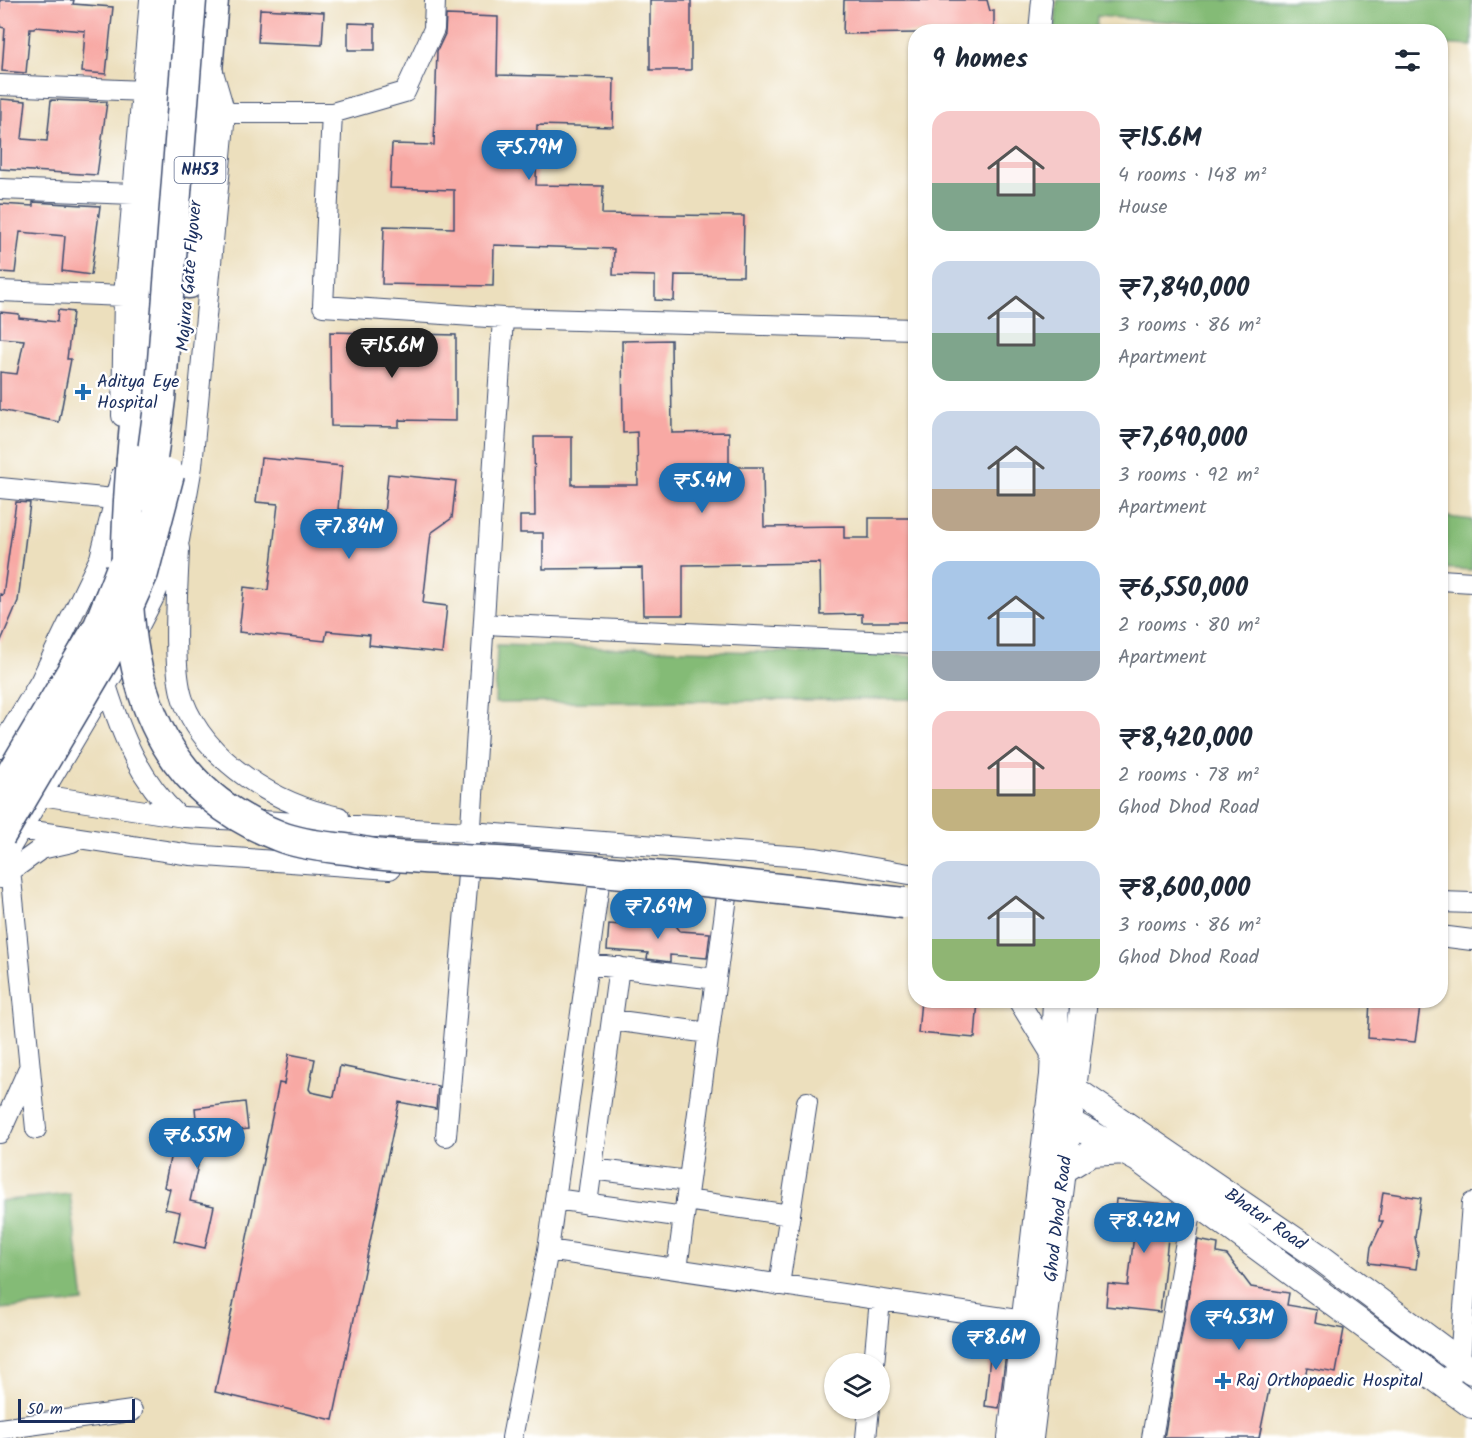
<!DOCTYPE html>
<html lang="en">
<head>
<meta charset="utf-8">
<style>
  body { margin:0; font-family:Kalam,sans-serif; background:#f6f6f7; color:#1f2937; height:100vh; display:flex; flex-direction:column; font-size:22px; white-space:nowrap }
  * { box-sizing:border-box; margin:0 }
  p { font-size:20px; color:#747a83 }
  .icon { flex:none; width:33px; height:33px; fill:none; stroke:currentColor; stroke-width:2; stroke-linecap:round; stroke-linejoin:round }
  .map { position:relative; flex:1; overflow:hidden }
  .panel { position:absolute; left:908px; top:24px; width:540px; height:984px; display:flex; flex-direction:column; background:#fff; border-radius:24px; box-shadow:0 2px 4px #0004 }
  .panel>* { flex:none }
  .buttons { position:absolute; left:824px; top:1353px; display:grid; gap:12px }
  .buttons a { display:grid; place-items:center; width:66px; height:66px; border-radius:50%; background:#fff; box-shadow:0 2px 4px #0004; font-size:30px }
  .scale { position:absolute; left:18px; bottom:15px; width:117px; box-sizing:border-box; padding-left:6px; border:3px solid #1b2f5e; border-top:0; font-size:16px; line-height:21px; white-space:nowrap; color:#1b2f5e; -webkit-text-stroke:4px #fff; paint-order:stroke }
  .price { position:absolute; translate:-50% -51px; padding:0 14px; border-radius:21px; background:#1f6fb2; color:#fff; font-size:20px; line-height:39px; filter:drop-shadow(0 2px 3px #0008) }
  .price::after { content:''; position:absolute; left:50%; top:36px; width:18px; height:14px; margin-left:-9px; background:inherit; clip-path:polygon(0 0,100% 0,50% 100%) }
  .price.selected { background:#222; color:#fff }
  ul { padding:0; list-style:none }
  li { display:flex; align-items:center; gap:18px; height:150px; padding:0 24px }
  li span { display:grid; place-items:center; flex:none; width:168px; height:120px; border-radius:18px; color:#555 }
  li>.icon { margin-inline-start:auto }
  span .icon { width:72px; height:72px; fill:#fffc; stroke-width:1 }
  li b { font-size:26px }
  h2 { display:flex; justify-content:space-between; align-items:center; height:72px; padding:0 24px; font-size:26px }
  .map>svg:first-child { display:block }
</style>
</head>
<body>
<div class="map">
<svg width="1472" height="1438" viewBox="0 0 1472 1438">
  <rect width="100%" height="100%" fill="#fff"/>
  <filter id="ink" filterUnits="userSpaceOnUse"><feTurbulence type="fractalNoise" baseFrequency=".0167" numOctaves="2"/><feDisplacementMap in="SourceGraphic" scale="12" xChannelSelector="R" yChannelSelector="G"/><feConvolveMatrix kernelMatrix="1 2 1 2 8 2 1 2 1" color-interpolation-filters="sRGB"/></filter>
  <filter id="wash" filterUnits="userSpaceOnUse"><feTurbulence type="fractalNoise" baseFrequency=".008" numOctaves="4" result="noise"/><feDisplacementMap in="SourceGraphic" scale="24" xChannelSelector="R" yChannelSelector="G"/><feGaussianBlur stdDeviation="1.35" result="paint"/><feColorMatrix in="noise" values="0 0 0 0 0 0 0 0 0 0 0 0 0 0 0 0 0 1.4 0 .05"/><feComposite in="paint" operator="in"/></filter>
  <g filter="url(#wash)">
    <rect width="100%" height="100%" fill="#ecdfbd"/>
    <path fill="#84bb76" stroke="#50756a" stroke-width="1.5" d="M 1057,0 L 1472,0 L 1472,46 L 1440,44 L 1440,32 L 1288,31 L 1097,16 L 1096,31 L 1055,31 Z
      M 1440,516 L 1472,520 L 1472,570 L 1440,568 Z
      M 497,645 L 915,656 L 915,699 L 495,703 Z
      M 70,1194 L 84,1302 L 0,1309 L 0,1201 Z"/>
    <g id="blocks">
      <path fill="#f8a9a4" d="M 0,0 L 74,0 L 73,4 L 113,7 L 106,74 L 82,72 L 85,31 L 35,27 L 34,29 L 30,29 L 26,73 L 2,71 L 5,28 L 0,27 Z
        M 650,0 L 691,0 L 691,70 L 650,70 Z
        M 844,0 L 987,0 L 990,11 L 994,10 L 994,32 L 843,34 Z
        M 260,9 L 324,12 L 322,45 L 258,42 Z
        M 446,15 L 498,17 L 497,75 L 614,78 L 613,127 L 537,125 L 536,185 L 603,186 L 602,214 L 744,216 L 743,276 L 675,275 L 674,301 L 655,300 L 655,276 L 613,275 L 614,249 L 494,245 L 493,286 L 382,284 L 384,226 L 454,228 L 454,190 L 390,188 L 392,144 L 434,145 L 437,51 L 445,34 Z
        M 348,23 L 375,24 L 375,50 L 348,50 Z
        M 1,99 L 26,101 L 22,139 L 47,141 L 51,100 L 107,102 L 97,175 L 0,169 Z
        M 33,202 L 100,206 L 91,275 L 62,271 L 65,236 L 20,232 L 15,273 L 0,272 L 0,204 L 33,206 Z
        M 58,310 L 73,312 L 67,359 L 71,359 L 59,422 L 0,410 L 0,372 L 17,374 L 24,340 L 0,338 L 0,312 L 19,314 L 19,318 L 57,322 Z
        M 330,332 L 456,335 L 456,421 L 399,420 L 399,427 L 331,426 Z
        M 671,340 L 672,433 L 729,432 L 729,467 L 763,467 L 764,527 L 844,526 L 844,538 L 869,538 L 869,518 L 915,518 L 915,622 L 862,622 L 862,614 L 821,615 L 820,563 L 683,565 L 683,615 L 643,615 L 642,568 L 543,569 L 543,533 L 520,533 L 520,516 L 535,516 L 534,437 L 572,437 L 572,485 L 638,485 L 637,432 L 623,433 L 622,341 Z
        M 261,458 L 342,466 L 338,509 L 384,514 L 388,474 L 456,481 L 452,518 L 431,533 L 423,603 L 447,606 L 442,653 L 369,645 L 370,635 L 327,631 L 325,641 L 239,632 L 244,587 L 268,590 L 278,504 L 256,502 Z
        M 16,502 L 30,503 L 18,601 L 0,643 L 0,594 L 3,595 Z
        M 657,919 L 674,923 L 680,931 L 710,933 L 707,958 L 670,955 L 670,962 L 647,959 L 648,953 L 607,950 L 609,924 L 633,926 L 639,921 Z
        M 921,1000 L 978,1000 L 975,1038 L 918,1033 Z
        M 1370,1000 L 1421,1000 L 1415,1042 L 1368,1038 Z
        M 289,1054 L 315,1059 L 309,1089 L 311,1092 L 334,1097 L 340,1066 L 438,1086 L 436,1109 L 399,1102 L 333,1420 L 215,1392 L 279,1083 L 284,1084 Z
        M 245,1102 L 248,1129 L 205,1134 L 190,1201 L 214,1206 L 205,1248 L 174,1241 L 180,1212 L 165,1209 L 170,1189 L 164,1187 L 177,1124 L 197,1129 L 195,1108 Z
        M 1383,1192 L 1421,1198 L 1415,1237 L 1418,1252 L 1416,1269 L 1369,1263 L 1371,1247 L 1383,1221 L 1379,1221 Z
        M 1116,1199 L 1176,1205 L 1180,1208 L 1176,1229 L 1169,1229 L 1160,1312 L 1106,1306 L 1108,1284 L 1128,1286 L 1135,1226 L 1114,1223 Z
        M 1198,1240 L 1218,1244 L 1217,1253 L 1227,1255 L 1251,1287 L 1289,1293 L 1287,1305 L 1317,1310 L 1315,1323 L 1344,1329 L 1336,1373 L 1307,1368 L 1304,1381 L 1272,1375 L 1259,1438 L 1164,1438 Z
        M 992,1336 L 1008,1338 L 999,1408 L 985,1406 Z"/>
    </g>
  </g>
  <g filter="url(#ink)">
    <use href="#blocks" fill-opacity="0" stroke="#3a496c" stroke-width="1.5"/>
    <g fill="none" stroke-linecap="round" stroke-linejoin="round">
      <g stroke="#3a496c" stroke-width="22">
        <path id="minor" d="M 1039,32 L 1042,0
          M 0,85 L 144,91
          M 225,113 L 332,113 L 405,92 L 434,29 L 435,0
          M 332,113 L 323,306 L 503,318 L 915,329
          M 0,189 L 134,194
          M 0,291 L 124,296
          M 122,416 L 124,296 L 150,0
          M 0,488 L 114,499
          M 179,548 C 178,587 171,665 183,700 C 206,762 277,805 339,817
          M 1440,580 L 1472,582
          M 484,624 L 915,643
          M 106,685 C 122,736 139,779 178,816
          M 0,748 L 40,682 L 100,558 L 121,476
          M 15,791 L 184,817 L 470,832 L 816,858 L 915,875
          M 0,826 L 191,855 L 390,869
          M 0,865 L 122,659 L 153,599 L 179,540 L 192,466 L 225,113 L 213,72
          M 10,869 L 36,1129
          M 1,878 L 41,849 L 72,842
          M 1440,902 L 1472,903
          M 1440,936 L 1472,940
          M 588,964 L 716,979
          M 1018,1000 L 1053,1057
          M 612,1020 L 709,1033
          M 0,1133 L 28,1070
          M 446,1136 L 468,874 L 503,318
          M 592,1169 L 688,1181
          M 555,1199 L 684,1217
          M 686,1200 L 790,1215
          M 587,1204 L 619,967
          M 548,1250 L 1024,1321
          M 677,1269 L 727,897
          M 779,1285 L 807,1102
          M 874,1364 L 880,1300
          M 1445,1386 L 1460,1361 L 1472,1203
          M 0,1429 L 132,1411
          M 512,1438 L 548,1250 L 599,884
          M 866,1438 L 869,1408
          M 1152,1438 L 1193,1201"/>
      </g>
      <g stroke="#3a496c" stroke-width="28">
        <path id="major" d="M 1053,1075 L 1321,1258 L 1472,1371
          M 1048,1111 L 1138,1159 L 1472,1405
          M 1065,1169 L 1091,1153 L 1126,1151
          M 1011,1438 L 1053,1075 L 1056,1000
          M 1030,1438 L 1084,1000"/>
      </g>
      <g stroke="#3a496c" stroke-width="33">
        <path id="highway" d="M 189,283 L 213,0
          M 132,459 L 171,0"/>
      </g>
      <use href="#minor" stroke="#fff" stroke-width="20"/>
      <use href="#major" stroke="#fff" stroke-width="26"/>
      <use href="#highway" stroke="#fff" stroke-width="30"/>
      <g stroke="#3a496c" stroke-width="33" stroke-linecap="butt">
        <path id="highway-bridge" d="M 132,459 C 120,606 115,772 279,836 C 296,843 318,846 336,848 C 353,849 368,854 384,855 C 427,859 470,860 513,863 C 643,874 774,888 904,903
          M 147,496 L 160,399 L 191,0
          M 0,793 L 99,626 L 121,570
          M 0,836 L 105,658 L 143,573 L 169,474"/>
      </g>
      <use href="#highway-bridge" stroke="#fff" stroke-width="30"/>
    </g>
  </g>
  <g fill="#1f6fb2" stroke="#fff" stroke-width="2">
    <path d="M80 383h6v6h6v6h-6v6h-6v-6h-6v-6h6z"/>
    <path d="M1220 1372h6v6h6v6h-6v6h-6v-6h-6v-6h6z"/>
  </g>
  <g text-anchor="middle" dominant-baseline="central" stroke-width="5" stroke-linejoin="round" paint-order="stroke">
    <rect fill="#fff" stroke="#5f6d8e" stroke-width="1.5" x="174.5" y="157" width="51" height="26" rx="4.5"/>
    <g font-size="16" font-weight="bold" fill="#1b2f5e">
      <text x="200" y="170">NH53</text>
    </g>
    <g font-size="18" fill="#1b2f5e" stroke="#fff">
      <text transform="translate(190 276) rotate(-85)">Majura Gate Flyover</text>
      <text transform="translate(1059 1219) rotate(-83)">Ghod Dhod Road</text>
      <text transform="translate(1265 1220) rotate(35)">Bhatar Road</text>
    </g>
    <g font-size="18" fill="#1b2f5e" stroke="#fff" text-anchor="start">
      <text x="97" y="382">Aditya Eye<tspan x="97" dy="21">Hospital</tspan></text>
      <text x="1236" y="1381">Raj Orthopaedic Hospital</text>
    </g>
  </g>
</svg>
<div class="buttons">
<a><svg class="icon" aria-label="layers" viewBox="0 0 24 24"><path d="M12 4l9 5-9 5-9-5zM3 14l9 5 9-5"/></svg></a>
</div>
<div class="scale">50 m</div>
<b class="price" style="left:529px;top:181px">₹5.79M</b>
<b class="price selected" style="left:392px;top:379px">₹15.6M</b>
<b class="price" style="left:702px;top:514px">₹5.4M</b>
<b class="price" style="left:349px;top:560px">₹7.84M</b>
<b class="price" style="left:658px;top:940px">₹7.69M</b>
<b class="price" style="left:197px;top:1169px">₹6.55M</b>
<b class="price" style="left:1144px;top:1254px">₹8.42M</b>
<b class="price" style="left:1239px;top:1351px">₹4.53M</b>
<b class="price" style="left:996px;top:1371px">₹8.6M</b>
<section class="panel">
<h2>9 homes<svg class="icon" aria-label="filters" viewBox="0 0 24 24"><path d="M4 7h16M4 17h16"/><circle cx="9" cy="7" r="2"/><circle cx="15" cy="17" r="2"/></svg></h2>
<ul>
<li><span style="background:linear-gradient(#f6c9c9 60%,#7fa58c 0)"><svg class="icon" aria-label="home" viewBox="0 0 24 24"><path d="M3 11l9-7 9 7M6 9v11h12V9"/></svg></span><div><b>₹15.6M</b><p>4 rooms · 148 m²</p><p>House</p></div></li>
<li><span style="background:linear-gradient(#c9d6e8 60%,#7fa58c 0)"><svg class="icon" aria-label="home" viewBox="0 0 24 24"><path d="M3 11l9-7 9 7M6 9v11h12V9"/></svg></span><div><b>₹7,840,000</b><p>3 rooms · 86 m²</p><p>Apartment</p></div></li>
<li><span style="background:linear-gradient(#c9d6e8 65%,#b9a48a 0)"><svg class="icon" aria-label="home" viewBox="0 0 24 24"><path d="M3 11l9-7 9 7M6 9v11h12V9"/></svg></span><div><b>₹7,690,000</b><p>3 rooms · 92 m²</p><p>Apartment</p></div></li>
<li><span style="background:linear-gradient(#a9c7e8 75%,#9aa5b1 0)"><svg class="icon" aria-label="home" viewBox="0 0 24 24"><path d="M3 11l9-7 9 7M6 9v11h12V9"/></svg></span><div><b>₹6,550,000</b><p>2 rooms · 80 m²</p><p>Apartment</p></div></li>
<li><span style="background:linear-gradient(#f6c9c9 65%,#c2b280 0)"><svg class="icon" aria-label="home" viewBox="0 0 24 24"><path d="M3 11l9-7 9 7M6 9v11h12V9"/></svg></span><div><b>₹8,420,000</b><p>2 rooms · 78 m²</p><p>Ghod Dhod Road</p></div></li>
<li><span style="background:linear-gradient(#c9d6e8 65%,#8fb573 0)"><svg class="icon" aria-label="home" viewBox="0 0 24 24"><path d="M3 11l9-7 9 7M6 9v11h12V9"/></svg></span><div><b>₹8,600,000</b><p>3 rooms · 86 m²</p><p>Ghod Dhod Road</p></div></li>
</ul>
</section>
</div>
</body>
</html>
